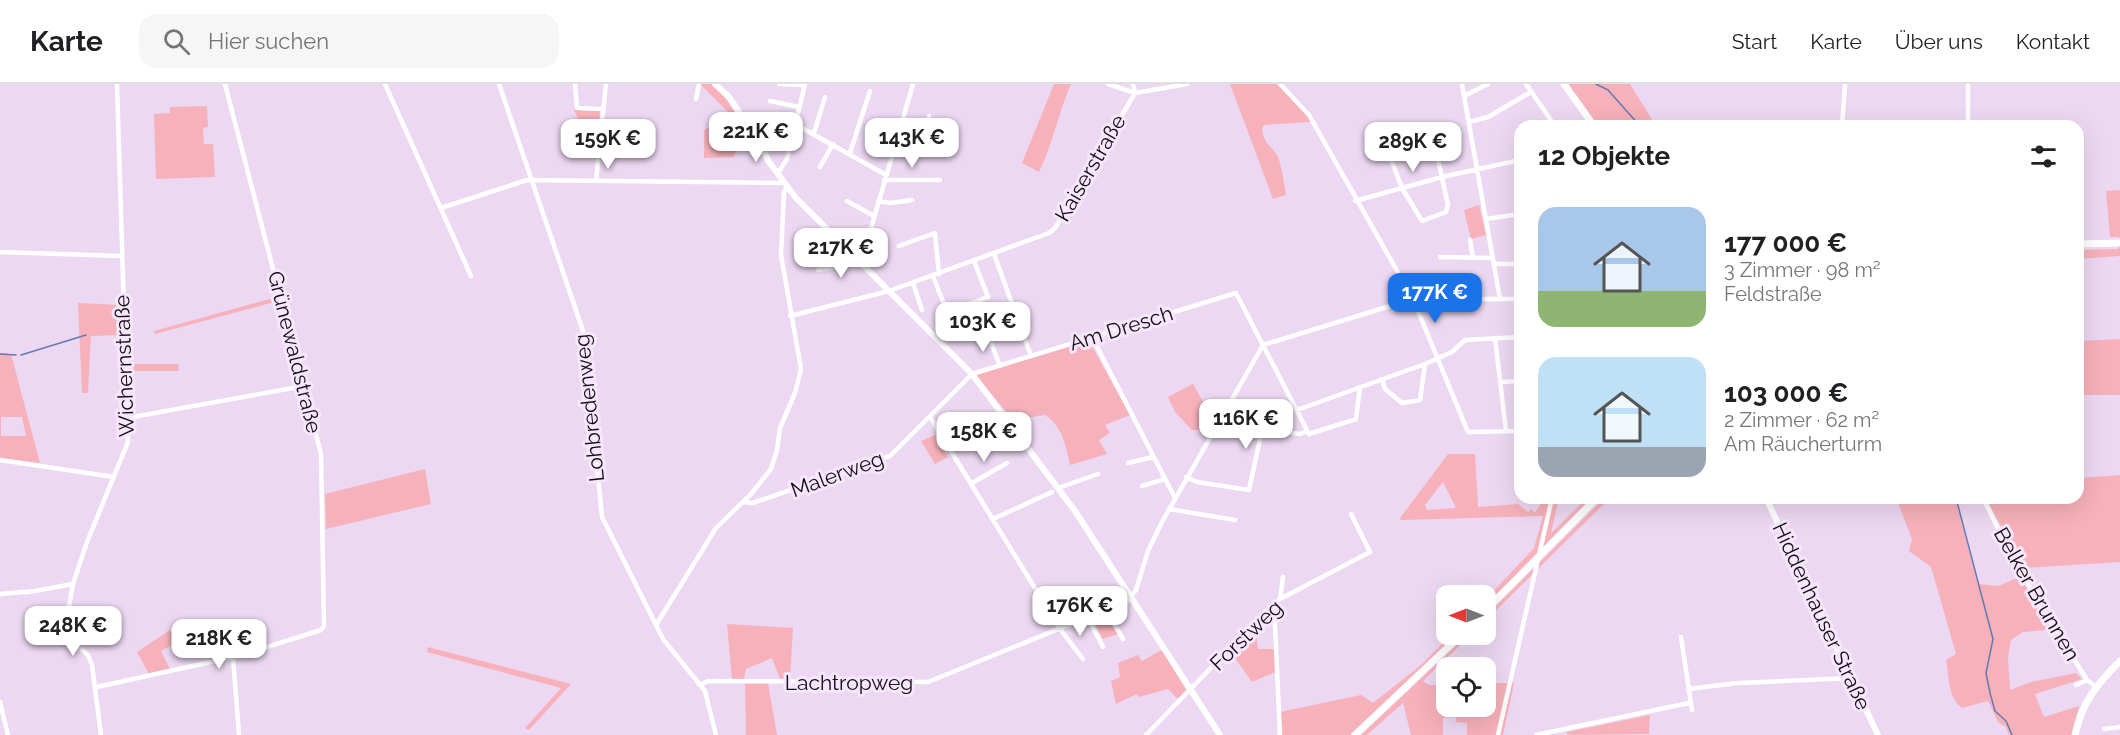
<!DOCTYPE html>
<html lang="de">
<head>
<meta charset="utf-8">
<style>
  body { margin:0; font-family:Raleway,sans-serif; background:#f6f6f6; color:#202124; height:100vh; display:flex; flex-direction:column; font-size:22px; white-space:nowrap }
  * { box-sizing:border-box; margin:0 }
  p { font-size:20px; color:#757577 }
  .icon { flex:none; width:33px; height:33px; fill:none; stroke:currentColor; stroke-width:2; stroke-linecap:round; stroke-linejoin:round }
  .map { position:relative; flex:1; overflow:hidden }
  .sheet { position:absolute; left:1514px; top:36px; width:570px; height:384px; display:flex; flex-direction:column; background:#fff; border-radius:18px; box-shadow:0 6px 24px #0002 }
  .sheet>* { flex:none }
  .needle { width:39px; rotate:270deg }
  .fabs { position:absolute; left:1436px; top:501px; display:grid; gap:12px }
  .fabs a { display:grid; place-items:center; width:60px; height:60px; border-radius:12px; background:#fff; box-shadow:0 6px 24px #0002; font-size:30px }
  .price { position:absolute; translate:-50% -51px; padding:0 14px; border-radius:12px; background:#fff; color:#222; font-size:20px; line-height:39px; filter:drop-shadow(0 2px 3px #0008) }
  .price::after { content:''; position:absolute; left:50%; top:36px; width:18px; height:14px; margin-left:-9px; background:inherit; clip-path:polygon(0 0,100% 0,50% 100%) }
  .price.current { background:#1a73e8; color:#fff }
  ul { padding:0; list-style:none }
  li { display:flex; align-items:center; gap:18px; height:150px; padding:0 24px }
  li span { display:grid; place-items:center; flex:none; width:168px; height:120px; border-radius:18px; color:#555 }
  li>.icon { margin-inline-start:auto }
  span .icon { width:72px; height:72px; fill:#fffc; stroke-width:1 }
  li b { font-size:26px }
  h2 { display:flex; justify-content:space-between; align-items:center; height:72px; padding:0 24px; font-size:26px }
  header { display:flex; align-items:center; gap:36px; box-sizing:border-box; height:84px; padding:0 30px; background:#fff; border-bottom:2px solid #e0e0e0 }
  header strong { font-size:28px }
  nav { display:flex; gap:33px; margin-inline-start:auto; font-size:21px }
  .search { width:420px; height:54px; background:#f6f6f6; display:flex; align-items:center; gap:15px; box-sizing:border-box; padding:0 21px; border-radius:18px; color:#757577; font-size:22px }
  .map>svg:first-child { display:block }
</style>
</head>
<body>
<header>
<strong>Karte</strong>
<div class="search"><svg class="icon" aria-label="search" viewBox="0 0 24 24"><circle cx="10" cy="10" r="6"/><path d="M15 15l6 6"/></svg>Hier suchen</div>
<nav><a>Start</a><a>Karte</a><a>Über uns</a><a>Kontakt</a></nav>
</header>
<div class="map">
<svg width="2120" height="651" viewBox="0 0 2120 651">
  <rect width="100%" height="100%" fill="#ecd8f2"/>
  <path fill="#f7b1ba" fill-rule="evenodd" d="M 700,0 L 711,0 L 719,5 L 752,53 L 740,61 L 733,73 L 704,74 L 704,46 L 731,31 Z
    M 1054,0 L 1071,0 C 1058,29 1053,60 1039,88 L 1022,79 Z
    M 1230,0 L 1277,0 L 1304,26 L 1311,38 L 1264,41 L 1262,45 C 1265,63 1272,61 1278,73 C 1282,84 1284,98 1286,111 L 1273,115 Z
    M 1567,0 L 1630,0 L 1656,42 L 1596,42 Z
    M 207,22 L 208,43 L 203,44 L 204,60 L 213,60 L 215,93 L 156,95 L 154,30 L 170,29 L 170,23 Z
    M 574,25 L 600,27 L 597,66 L 583,49 Z
    M 2120,106 L 2120,156 L 2119,153 L 2110,153 L 2106,107 Z
    M 1479,121 L 1486,151 L 1471,155 L 1464,126 Z
    M 2120,162 L 2120,172 L 2078,175 L 2078,166 L 2118,165 Z
    M 277,213 L 278,217 L 155,250 L 154,247 Z
    M 78,219 L 119,221 L 121,251 L 91,252 L 88,309 L 82,309 Z
    M 2120,255 L 2120,311 L 2078,311 L 2078,257 Z
    M 1089,257 L 1130,331 L 1105,341 L 1110,349 L 1099,356 L 1107,370 L 1070,381 C 1066,362 1062,342 1045,331 L 1013,336 L 976,291 Z
    M 0,269 L 11,270 L 40,379 L 0,374 ZM 1,333 L 22,333 L 26,352 L 1,352 Z
    M 127,280 L 178,280 L 179,287 L 128,287 Z
    M 1193,300 L 1210,330 L 1198,346 L 1192,346 L 1175,328 L 1168,313 Z
    M 935,351 L 948,373 L 935,380 L 921,357 Z
    M 1448,370 L 1475,370 L 1478,423 L 1518,420 L 1528,428 L 1531,425 L 1535,429 L 1544,414 L 1559,414 L 1551,449 L 1587,414 L 1591,414 L 1485,522 L 1485,516 L 1534,464 L 1543,432 L 1401,436 L 1400,434 ZM 1443,398 L 1456,424 L 1427,426 L 1425,421 Z
    M 425,385 L 431,420 L 326,445 L 325,410 Z
    M 2120,391 L 2120,478 L 2023,484 L 1986,414 L 2078,414 L 2078,394 Z
    M 1604,414 L 1610,414 L 1485,537 L 1485,533 Z
    M 1896,414 L 1955,414 L 1978,500 L 1998,502 L 2020,493 L 2055,545 L 2023,548 L 2011,556 L 2008,573 L 2010,606 L 2031,598 L 2076,589 L 2082,595 L 2035,610 L 2044,633 L 2079,622 L 2072,651 L 2009,651 L 2006,643 L 1998,638 L 1988,617 L 1962,624 C 1948,614 1949,592 1946,576 L 1956,570 L 1931,483 L 1909,467 L 1912,455 Z
    M 1105,530 L 1118,550 L 1103,555 L 1092,535 Z
    M 727,540 L 793,544 L 790,595 L 780,595 L 772,574 L 746,585 L 744,595 L 732,595 Z
    M 1255,543 L 1258,565 L 1277,565 L 1278,587 L 1252,598 L 1230,567 Z
    M 170,546 L 177,558 L 161,567 L 170,585 L 149,590 L 137,568 Z
    M 1451,551 L 1456,551 L 1350,651 L 1282,651 L 1280,628 L 1361,611 L 1373,619 L 1421,581 Z
    M 1467,551 L 1471,551 L 1423,597 L 1429,601 L 1446,601 L 1446,622 L 1485,622 L 1485,599 L 1514,599 L 1503,651 L 1467,651 L 1467,639 L 1456,638 L 1456,633 L 1443,634 L 1443,651 L 1411,651 L 1403,619 L 1367,651 L 1361,651 Z
    M 428,563 L 571,600 L 529,646 L 525,644 L 561,604 L 427,568 Z
    M 1162,566 L 1186,606 L 1178,615 L 1168,605 L 1139,613 L 1137,610 L 1116,620 L 1111,597 L 1120,593 L 1118,579 L 1138,571 L 1142,577 Z
    M 745,599 L 768,599 L 777,651 L 746,651 Z
    M 1650,631 L 1649,650 L 1567,651 L 1567,648 Z"/>
  <g fill="none" stroke-linecap="round" stroke-linejoin="round">
    <path stroke="#637ab2" stroke-width="1.5" d="M 1596,0 L 1608,6 L 1640,42
      M 0,270 L 16,271
      M 21,271 L 86,251
      M 1956,414 L 1993,555 L 1986,589 L 1990,609 L 1995,627 L 2006,637 L 2012,651"/>
    <path stroke="#fff" stroke-width="4.5" d="M 385,0 L 471,192
      M 499,0 L 584,250 L 602,433 L 663,555 L 705,607 L 716,651
      M 575,0 L 577,24 L 603,25
      M 779,0 L 804,1
      M 1108,0 L 1135,9 L 1133,0
      M 1280,0 L 1309,31 L 1413,215 L 1468,348 L 1520,347
      M 1462,0 L 1500,215
      M 1526,0 L 1555,42
      M 1464,12 L 1488,0
      M 696,15 L 699,0
      M 770,17 L 799,23
      M 1469,38 L 1488,33 L 1531,8
      M 795,40 L 886,91
      M 1842,42 L 1845,0
      M 1968,42 L 1968,0
      M 899,48 L 927,51 L 929,32
      M 814,49 L 825,13
      M 1433,53 L 1448,121 L 1446,128 L 1422,137 L 1402,104 L 1389,70 Z
      M 850,69 L 870,7
      M 1370,72 L 1384,68 L 1389,70
      M 820,83 L 833,60
      M 778,89 L 787,75 L 805,0
      M 884,96 L 940,96
      M 596,97 L 606,0
      M 847,117 L 874,132
      M 878,117 L 890,119 L 912,116
      M 1355,117 L 1442,93 L 1520,76
      M 441,124 L 527,96 L 784,99
      M 1486,135 L 1520,130
      M 1470,156 L 1473,174
      M 899,162 L 935,149 L 939,190
      M 0,168 L 121,172
      M 994,170 L 1031,272
      M 1440,173 L 1493,174
      M 1494,180 L 1520,180
      M 818,186 L 861,179 L 913,0
      M 933,192 L 947,228 L 988,213 L 974,177
      M 913,199 L 922,226
      M 790,232 L 889,207 L 1049,149 L 1055,144 L 1135,9 L 1187,0
      M 987,248 L 1000,282
      M 1092,253 L 1175,414
      M 1495,254 L 1506,347
      M 1382,295 L 1385,305 L 1402,319 L 1420,316 L 1425,280
      M 1500,298 L 1520,297
      M 1297,326 L 1425,280 L 1452,268 L 1465,256 L 1520,253
      M 930,333 L 1060,545 L 1083,575
      M 127,334 L 304,302
      M 951,365 L 983,343
      M 0,376 L 114,393
      M 1128,379 L 1153,373
      M 1186,393 L 1197,398 L 1249,406 L 1262,346 L 1265,345 L 1300,350 L 1307,347
      M 972,399 L 1007,379
      M 1142,402 L 1165,395
      M 1058,404 L 1098,390
      M 1983,414 L 2017,483 L 2087,596 L 2095,602
      M 743,418 L 753,419 L 890,372 L 972,290 L 1236,209 L 1309,350 L 1356,335 L 1360,303
      M 1169,425 L 1235,436
      M 993,435 L 1052,408
      M 0,510 L 35,507 L 73,500
      M 1130,513 L 1136,506 L 1148,467 L 1162,438 L 1263,261 L 1413,215 L 1520,215
      M 1280,515 L 1283,493
      M 1274,520 L 1280,651
      M 1106,526 L 1123,555
      M 1088,534 L 1103,563
      M 656,541 L 716,444 L 751,410 L 771,385 L 777,366 L 780,344 L 795,309 L 801,285 L 781,171 L 784,108 L 787,103
      M 1681,553 L 1692,626
      M 233,573 L 239,651
      M 700,601 L 708,597 L 928,598 L 1132,515
      M 2076,601 L 2087,596
      M 97,603 L 242,571 L 321,546 L 324,542 L 321,370 L 225,0
      M 1688,605 L 1738,599 L 1851,594
      M 0,618 L 8,651
      M 2104,645 L 2120,643
      M 101,651 L 92,581 L 88,571 L 70,555 L 66,538 L 73,500 L 87,458 L 128,358 L 117,0
      M 1146,651 L 1266,527 L 1280,515 L 1370,468 L 1351,430
      M 1498,651 L 1552,414
      M 1536,651 L 1689,619"/>
    <path stroke="#fff" stroke-width="6" d="M 715,0 L 729,13 L 759,59
      M 758,57 L 769,78 L 796,114 L 972,290 L 1075,427 L 1220,651
      M 1766,414 L 1878,651"/>
    <path stroke="#fff" stroke-width="7" d="M 1564,0 L 1594,42
      M 2078,160 L 2120,159
      M 1485,527 L 1597,414
      M 1355,651 L 1462,550
      M 2075,651 C 2082,618 2097,600 2120,577"/>
  </g>
  <g text-anchor="middle" dominant-baseline="central" stroke-width="6" stroke-linejoin="round" paint-order="stroke">
    <g font-size="21" fill="#130d16" stroke="#f7e7fc">
      <text transform="translate(1090 84) rotate(-60)">Kaiserstraße</text>
      <text transform="translate(1121 244) rotate(-17)">Am Dresch</text>
      <text transform="translate(295 268) rotate(76)">Grünewaldstraße</text>
      <text transform="translate(124 282) rotate(-92)">Wichernstraße</text>
      <text transform="translate(589 324) rotate(-96)">Lohbredenweg</text>
      <text transform="translate(837 390) rotate(-20)">Malerweg</text>
      <text transform="translate(2037 510) rotate(60)">Belker Brunnen</text>
      <text transform="translate(1822 532) rotate(65)">Hiddenhauser Straße</text>
      <text transform="translate(1246 551) rotate(-44)">Forstweg</text>
      <text x="849" y="598">Lachtropweg</text>
    </g>
  </g>
</svg>
<div class="fabs">
<a><svg class="needle" viewBox="-14 -14 28 28"><path d="M0-13l5 13h-10z" fill="#e53935"/><path d="M0 13l5-13h-10z" fill="#757577"/></svg></a>
<a><svg class="icon" aria-label="locate" viewBox="0 0 24 24"><circle cx="12" cy="12" r="6"/><path d="M12 2v4M12 18v4M2 12h4M18 12h4"/></svg></a>
</div>
<b class="price" style="left:756px;top:79px">221K €</b>
<b class="price" style="left:912px;top:85px">143K €</b>
<b class="price" style="left:608px;top:86px">159K €</b>
<b class="price" style="left:1413px;top:89px">289K €</b>
<b class="price" style="left:841px;top:195px">217K €</b>
<b class="price current" style="left:1435px;top:240px">177K €</b>
<b class="price" style="left:983px;top:269px">103K €</b>
<b class="price" style="left:1246px;top:366px">116K €</b>
<b class="price" style="left:984px;top:379px">158K €</b>
<b class="price" style="left:1080px;top:553px">176K €</b>
<b class="price" style="left:73px;top:573px">248K €</b>
<b class="price" style="left:219px;top:586px">218K €</b>
<section class="sheet">
<h2>12 Objekte<svg class="icon" aria-label="filters" viewBox="0 0 24 24"><path d="M4 7h16M4 17h16"/><circle cx="9" cy="7" r="2"/><circle cx="15" cy="17" r="2"/></svg></h2>
<ul>
<li><span style="background:linear-gradient(#a9c7e8 70%,#8fb573 0)"><svg class="icon" aria-label="home" viewBox="0 0 24 24"><path d="M3 11l9-7 9 7M6 9v11h12V9"/></svg></span><div><b>177 000 €</b><p>3 Zimmer · 98 m²</p><p>Feldstraße</p></div></li>
<li><span style="background:linear-gradient(#bfe0f5 75%,#9aa5b1 0)"><svg class="icon" aria-label="home" viewBox="0 0 24 24"><path d="M3 11l9-7 9 7M6 9v11h12V9"/></svg></span><div><b>103 000 €</b><p>2 Zimmer · 62 m²</p><p>Am Räucherturm</p></div></li>
</ul>
</section>
</div>
</body>
</html>
